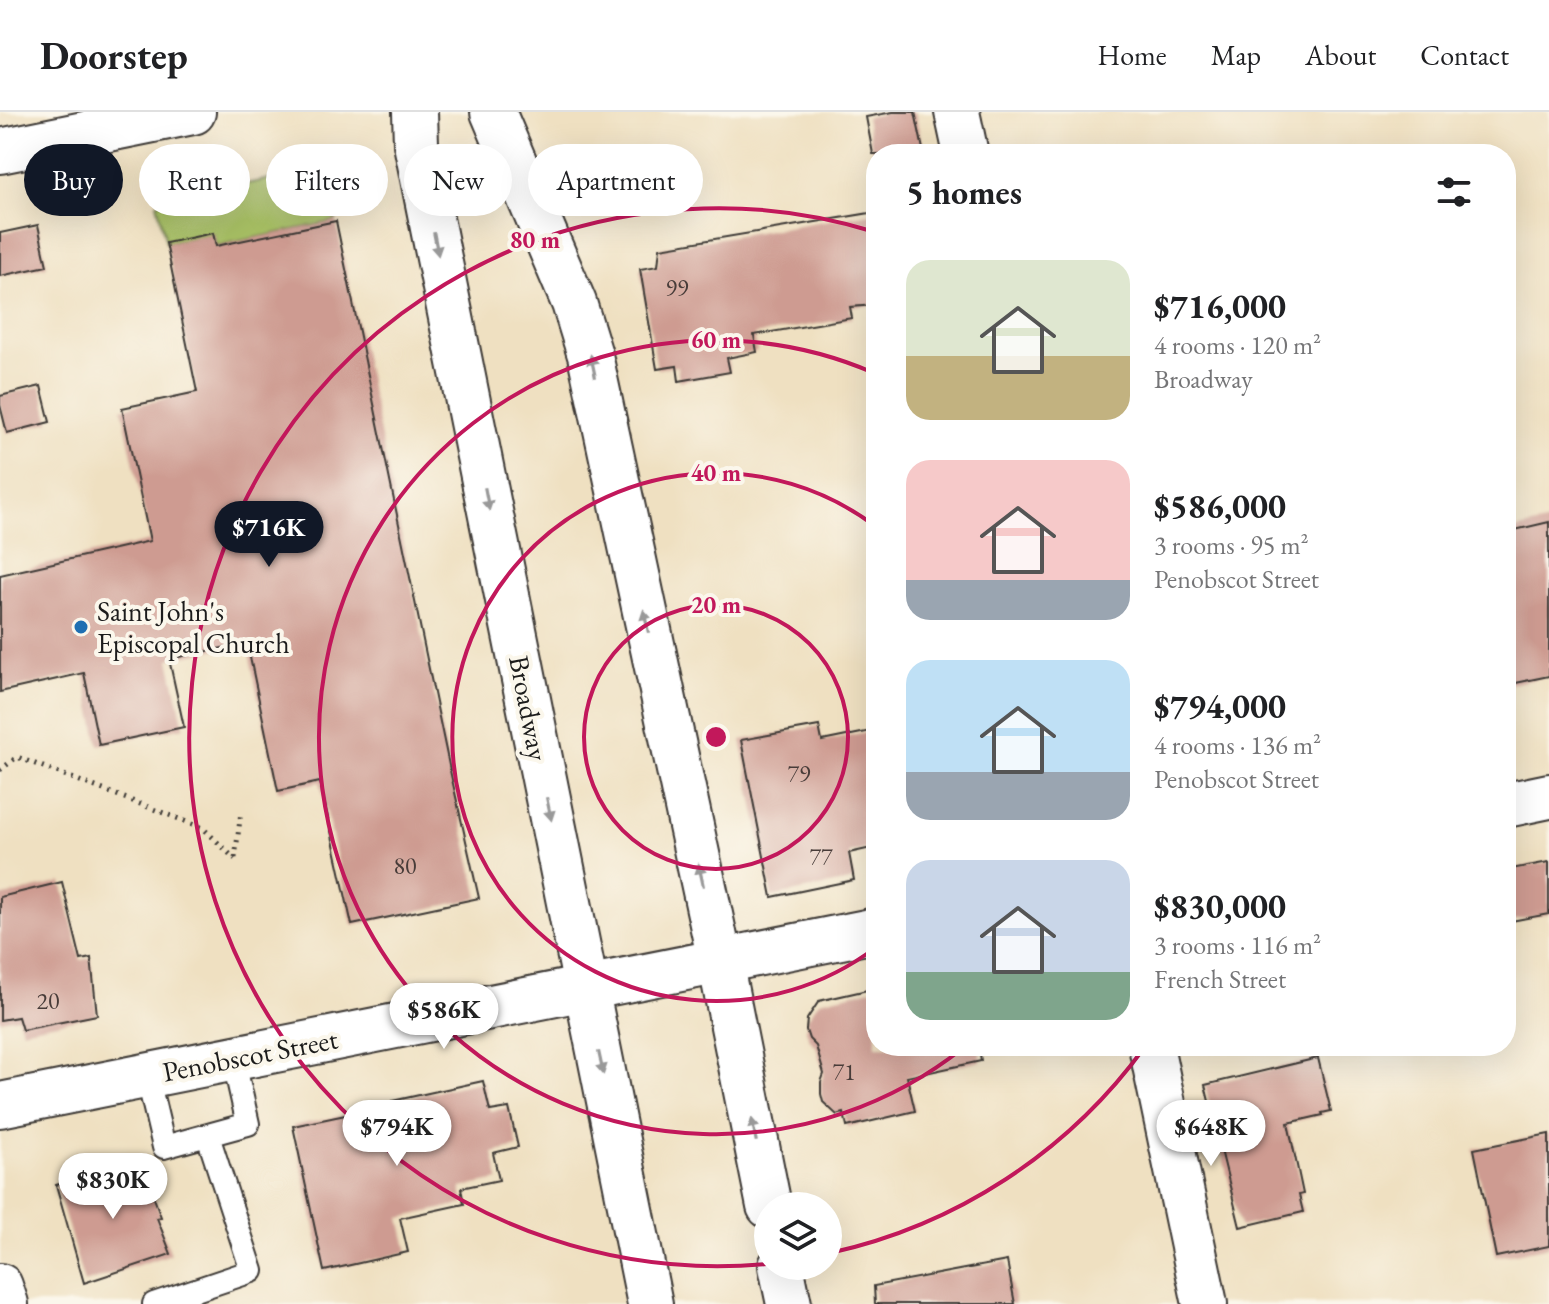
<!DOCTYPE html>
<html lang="en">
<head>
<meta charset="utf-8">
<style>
  body { margin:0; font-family:"EB Garamond",serif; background:#f6f6f6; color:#202124; height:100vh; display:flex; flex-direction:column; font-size:30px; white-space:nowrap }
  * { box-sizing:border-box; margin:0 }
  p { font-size:26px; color:#757577 }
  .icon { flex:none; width:44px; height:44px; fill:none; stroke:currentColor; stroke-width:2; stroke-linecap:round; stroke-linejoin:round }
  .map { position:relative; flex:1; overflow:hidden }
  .details { position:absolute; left:866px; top:32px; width:650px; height:912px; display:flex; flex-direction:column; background:#fff; border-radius:32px; box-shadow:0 8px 32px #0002 }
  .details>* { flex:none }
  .guide { position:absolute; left:24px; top:32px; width:722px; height:72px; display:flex; gap:16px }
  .fabs { position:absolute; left:754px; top:1080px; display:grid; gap:16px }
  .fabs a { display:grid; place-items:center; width:88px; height:88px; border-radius:50%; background:#fff; box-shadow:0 8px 32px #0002; font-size:40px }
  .price { position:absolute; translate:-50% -68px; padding:0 18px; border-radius:28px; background:#fff; color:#222; font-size:26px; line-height:52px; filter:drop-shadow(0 2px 4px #0008) }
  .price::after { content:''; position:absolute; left:50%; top:48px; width:24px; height:18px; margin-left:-12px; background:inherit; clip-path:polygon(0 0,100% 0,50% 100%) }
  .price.active { background:#111827; color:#fff }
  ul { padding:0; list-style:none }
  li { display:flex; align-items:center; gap:24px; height:200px; padding:0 40px }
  li span { display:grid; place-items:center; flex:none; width:224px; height:160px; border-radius:24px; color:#555 }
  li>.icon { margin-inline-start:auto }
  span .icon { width:96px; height:96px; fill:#fffc; stroke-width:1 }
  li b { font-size:34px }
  h2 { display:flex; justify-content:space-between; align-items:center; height:96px; padding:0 40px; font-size:34px }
  .chip { padding:0 28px; border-radius:36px; background:#fff; box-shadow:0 8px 32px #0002; font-size:28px; line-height:72px }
  .chip.active { background:#111827; color:#fff }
  header { display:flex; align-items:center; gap:48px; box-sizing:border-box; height:112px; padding:0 40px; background:#fff; border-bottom:2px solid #e0e0e0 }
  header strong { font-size:38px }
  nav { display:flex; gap:44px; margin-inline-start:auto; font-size:28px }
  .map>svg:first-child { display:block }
</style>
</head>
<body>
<header>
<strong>Doorstep</strong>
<nav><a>Home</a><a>Map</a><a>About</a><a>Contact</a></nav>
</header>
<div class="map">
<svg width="1549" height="1192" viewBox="0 0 1549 1192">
  <rect width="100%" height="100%" fill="#fbf7ec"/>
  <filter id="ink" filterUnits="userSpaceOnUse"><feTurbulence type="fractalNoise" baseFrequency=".0125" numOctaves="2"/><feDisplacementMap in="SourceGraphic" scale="16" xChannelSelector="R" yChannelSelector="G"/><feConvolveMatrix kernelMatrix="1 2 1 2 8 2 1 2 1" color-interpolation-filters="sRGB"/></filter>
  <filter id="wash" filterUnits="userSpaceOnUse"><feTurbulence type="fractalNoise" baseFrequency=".006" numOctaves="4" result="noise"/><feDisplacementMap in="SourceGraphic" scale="32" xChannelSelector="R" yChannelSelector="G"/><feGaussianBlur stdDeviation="1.8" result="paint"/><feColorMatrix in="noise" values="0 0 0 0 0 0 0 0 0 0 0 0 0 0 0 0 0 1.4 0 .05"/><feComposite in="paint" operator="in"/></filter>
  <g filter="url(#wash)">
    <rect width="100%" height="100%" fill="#efe0c1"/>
    <path fill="#a6be64" stroke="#616d40" stroke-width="2" d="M 327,55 L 336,109 L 216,134 L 213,122 L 166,131 L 157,91 Z"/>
    <g id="blocks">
      <path fill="#ce9b91" d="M 893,0 L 915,0 L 924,42 L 873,42 L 866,5 Z
        M 876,100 L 876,193 L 850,195 L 852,206 L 754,223 L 757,240 L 727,246 L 730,260 L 679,269 L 677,254 L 657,257 L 640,157 L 658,154 L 660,136 Z
        M 336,109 L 451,663 L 479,786 L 352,813 L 320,670 L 278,679 L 247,531 L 169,547 L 184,615 L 99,633 L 84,561 L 0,580 L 0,463 L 150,429 L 122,296 L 197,280 L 166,131 L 213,121 L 216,134 Z
        M 38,113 L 47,154 L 0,164 L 0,121 Z
        M 41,274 L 50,310 L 7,321 L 0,293 L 0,284 Z
        M 1549,410 L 1549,564 L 1506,573 L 1506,420 Z
        M 819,614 L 822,629 L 876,618 L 876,735 L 849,741 L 854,768 L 772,785 L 741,628 Z
        M 1549,750 L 1549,802 L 1506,810 L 1506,758 Z
        M 62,770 L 81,848 L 91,846 L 97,903 L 22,918 L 18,905 L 0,908 L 0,785 Z
        M 876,876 L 876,934 L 979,934 L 981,949 L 907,965 L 915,999 L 847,1015 L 844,1001 L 837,1003 L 823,990 L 821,982 L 821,970 L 824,962 L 816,934 L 809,927 L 806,918 L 807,907 L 819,889 Z
        M 1318,946 L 1331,999 L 1322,1001 L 1323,1003 L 1288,1011 L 1303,1082 L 1299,1083 L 1303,1100 L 1240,1115 L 1205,973 Z
        M 483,969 L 490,999 L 509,996 L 518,1035 L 493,1041 L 499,1068 L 461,1076 L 464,1092 L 400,1106 L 408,1140 L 324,1159 L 293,1014 L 393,993 L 392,989 Z
        M 1549,1022 L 1549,1134 L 1496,1145 L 1474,1037 Z
        M 140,1048 L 161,1105 L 157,1106 L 171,1142 L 84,1171 L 56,1073 Z
        M 1007,1149 L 1015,1192 L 875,1192 L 874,1174 Z"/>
    </g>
  </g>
  <g filter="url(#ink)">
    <use href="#blocks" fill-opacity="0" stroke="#3c3935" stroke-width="2"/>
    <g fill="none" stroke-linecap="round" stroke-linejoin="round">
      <g stroke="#3c3935" stroke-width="26">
        <path id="lane" d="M 147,963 L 164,1035 L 248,1012 L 233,946
          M 154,1192 L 252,1159 L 208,1024"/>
      </g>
      <g stroke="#3c3935" stroke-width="48">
        <path id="street" d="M 957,0 L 966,42
          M 0,39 L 193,0
          M 1506,693 L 1549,684
          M 1151,934 L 1205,1192
          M 0,993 L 876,818
          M 0,1174 L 6,1192"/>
      </g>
      <g stroke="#3c3935" stroke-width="48">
        <path id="primary" d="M 415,0 L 416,32 L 650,1192
          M 493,0 L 574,191 L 590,243 L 720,849 L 769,1094
          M 781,1154 L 789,1192"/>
      </g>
      <path stroke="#3c3935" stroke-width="5" stroke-dasharray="2 6" stroke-linecap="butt" d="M 0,658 L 17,645 L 203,716 L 235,747
        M 235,746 L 241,700"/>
      <use href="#lane" stroke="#fff" stroke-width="22"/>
      <use href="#street" stroke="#fff" stroke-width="44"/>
      <use href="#primary" stroke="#fff" stroke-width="44"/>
    </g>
    <defs><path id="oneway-solid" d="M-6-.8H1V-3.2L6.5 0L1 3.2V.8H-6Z" transform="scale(2)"/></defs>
    <g fill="#999">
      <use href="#oneway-solid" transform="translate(436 132) rotate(79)"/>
      <use href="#oneway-solid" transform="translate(593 254) rotate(-102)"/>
      <use href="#oneway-solid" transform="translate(487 387) rotate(79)"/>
      <use href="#oneway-solid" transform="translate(646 509) rotate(-102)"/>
      <use href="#oneway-solid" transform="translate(549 697) rotate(78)"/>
      <use href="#oneway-solid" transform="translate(701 763) rotate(-102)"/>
      <use href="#oneway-solid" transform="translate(601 951) rotate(78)"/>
      <use href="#oneway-solid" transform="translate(754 1018) rotate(-101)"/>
    </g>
  </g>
  <g fill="none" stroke="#c2185b" stroke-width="4">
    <circle cx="716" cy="625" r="132"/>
    <path d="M875 836A264 264 0 1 1 875 414"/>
    <path d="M963 936A397 397 0 1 1 874 261"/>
    <path d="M1144 936A529 529 0 0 1 830 1141M767 1152A529 529 0 1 1 875 120"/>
  </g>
  <circle fill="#1f6fb2" stroke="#fbf7ec" stroke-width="3" cx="81" cy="515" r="8"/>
  <g text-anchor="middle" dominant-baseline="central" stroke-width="8" stroke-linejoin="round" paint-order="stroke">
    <g font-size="24" fill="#483c39">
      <text x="677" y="175">99</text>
      <text x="799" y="661">79</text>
      <text x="821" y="744">77</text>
      <text x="405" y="753">80</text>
      <text x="48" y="888">20</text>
      <text x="844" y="959">71</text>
    </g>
    <g font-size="28" fill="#1c1c1c" stroke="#fbf7ec" text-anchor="start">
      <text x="97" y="499">Saint John's<tspan x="97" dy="32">Episcopal Church</tspan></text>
    </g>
    <g font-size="28" fill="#1c1c1c" stroke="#fbf7ec">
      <text transform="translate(529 596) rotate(79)">Broadway</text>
      <text transform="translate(250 943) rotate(-11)">Penobscot Street</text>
    </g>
  </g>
  <circle cx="716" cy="625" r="12" fill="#c2185b" stroke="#fbf7ec" stroke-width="4"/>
  <g font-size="24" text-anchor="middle" font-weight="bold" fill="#c2185b" stroke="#fbf7ec" stroke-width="8" stroke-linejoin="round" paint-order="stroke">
    <text x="535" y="136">80 m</text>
    <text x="716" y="236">60 m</text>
    <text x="716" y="369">40 m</text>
    <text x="716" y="501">20 m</text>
  </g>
</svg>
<div class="fabs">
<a><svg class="icon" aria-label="layers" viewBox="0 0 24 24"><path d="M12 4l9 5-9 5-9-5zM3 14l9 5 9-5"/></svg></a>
</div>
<b class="price active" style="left:269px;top:457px">$716K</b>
<b class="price" style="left:444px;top:939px">$586K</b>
<b class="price" style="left:397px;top:1056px">$794K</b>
<b class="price" style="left:1211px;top:1056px">$648K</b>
<b class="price" style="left:113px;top:1109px">$830K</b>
<div class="guide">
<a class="chip active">Buy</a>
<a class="chip">Rent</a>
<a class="chip">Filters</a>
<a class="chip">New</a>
<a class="chip">Apartment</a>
</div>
<section class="details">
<h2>5 homes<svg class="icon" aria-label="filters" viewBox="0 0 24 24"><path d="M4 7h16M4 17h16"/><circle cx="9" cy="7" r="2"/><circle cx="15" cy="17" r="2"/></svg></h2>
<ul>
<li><span style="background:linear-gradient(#dfe7d0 60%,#c2b280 0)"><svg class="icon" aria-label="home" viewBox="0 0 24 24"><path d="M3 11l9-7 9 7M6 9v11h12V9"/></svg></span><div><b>$716,000</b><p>4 rooms · 120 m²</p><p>Broadway</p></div></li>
<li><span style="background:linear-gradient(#f6c9c9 75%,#9aa5b1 0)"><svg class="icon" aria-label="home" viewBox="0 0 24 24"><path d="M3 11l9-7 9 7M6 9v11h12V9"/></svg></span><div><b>$586,000</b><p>3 rooms · 95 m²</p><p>Penobscot Street</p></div></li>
<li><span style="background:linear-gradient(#bfe0f5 70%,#9aa5b1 0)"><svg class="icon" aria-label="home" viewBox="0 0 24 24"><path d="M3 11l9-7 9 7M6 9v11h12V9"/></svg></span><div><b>$794,000</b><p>4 rooms · 136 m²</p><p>Penobscot Street</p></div></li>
<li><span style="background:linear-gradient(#c9d6e8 70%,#7fa58c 0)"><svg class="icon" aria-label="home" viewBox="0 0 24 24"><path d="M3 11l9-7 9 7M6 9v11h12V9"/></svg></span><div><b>$830,000</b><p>3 rooms · 116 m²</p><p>French Street</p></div></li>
</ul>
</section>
</div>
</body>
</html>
